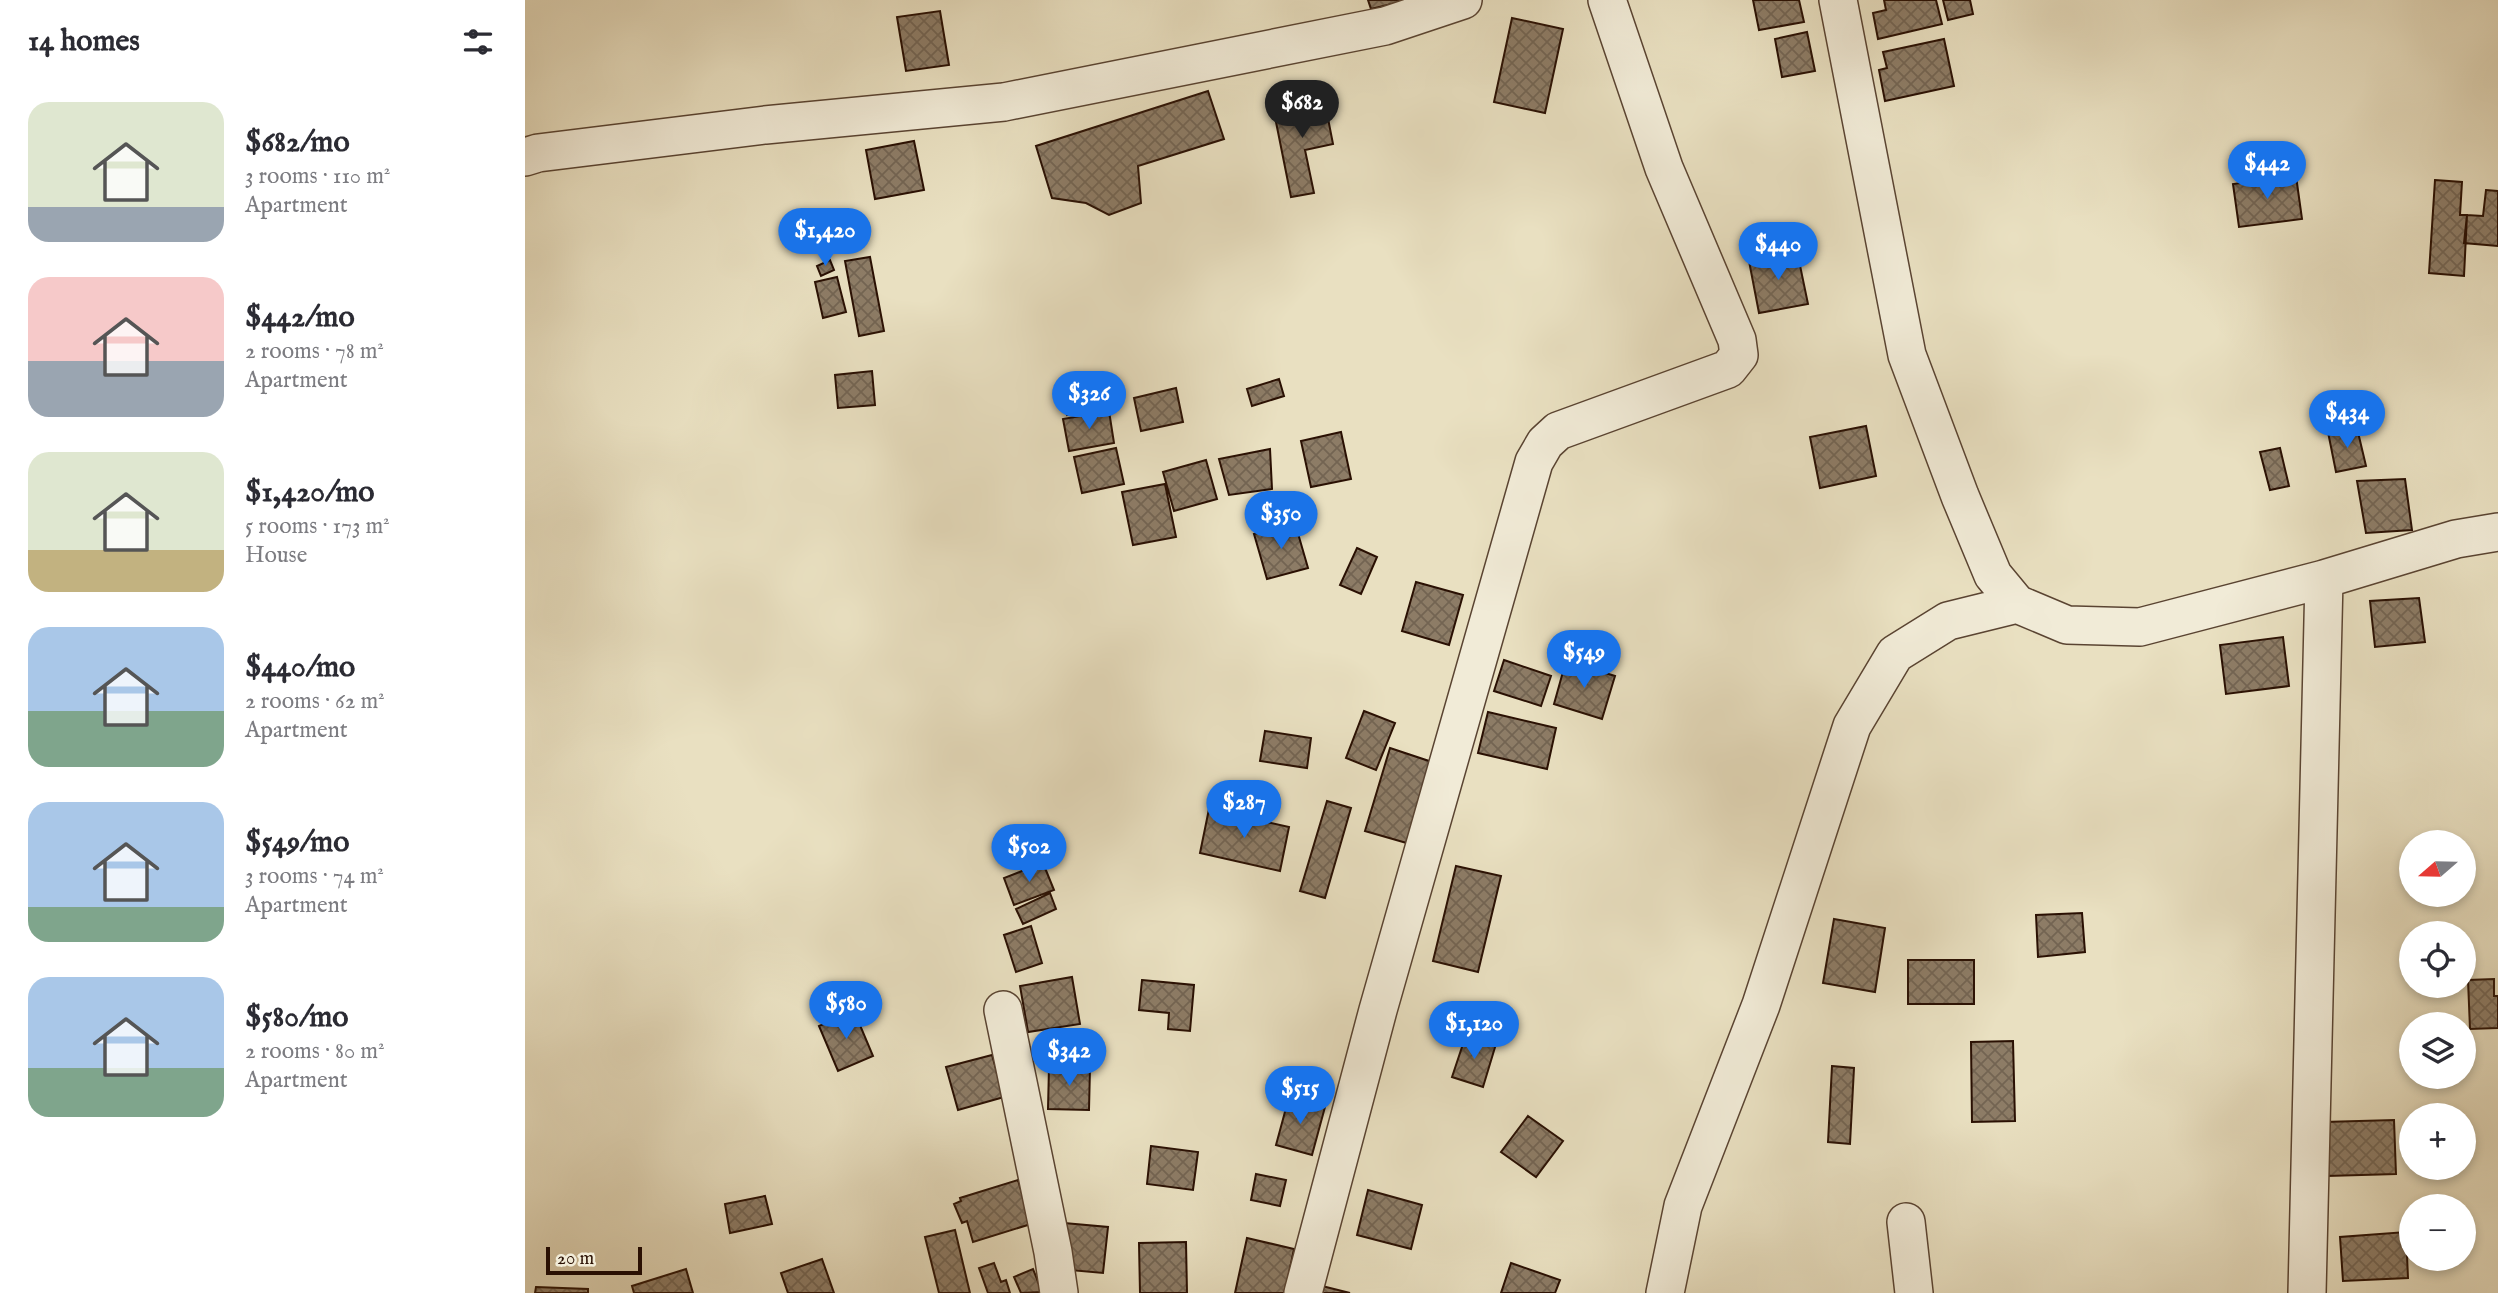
<!DOCTYPE html>
<html lang="en">
<head>
<meta charset="utf-8">
<style>
  body { margin:0; font-family:"IM FELL English",serif; background:#f7f7f7; color:#2b2b33; height:100vh; display:flex; flex-direction:column; font-size:26px; white-space:nowrap }
  * { box-sizing:border-box; margin:0 }
  p { font-size:23px; color:#7c7c81 }
  .icon { flex:none; width:38px; height:38px; fill:none; stroke:currentColor; stroke-width:2; stroke-linecap:round; stroke-linejoin:round }
  .map { position:relative; flex:1; overflow:hidden }
  .panel { display:flex; flex-direction:column; background:#fff; width:525px }
  .panel>* { flex:none }
  .needle { width:46px; rotate:250deg }
  .fabs { position:absolute; left:1874px; top:830px; display:grid; gap:14px }
  .fabs a { display:grid; place-items:center; width:77px; height:77px; border-radius:50%; background:#fff; box-shadow:0 4px 10px #0003; font-size:35px }
  .scale { position:absolute; left:21px; bottom:18px; width:96px; box-sizing:border-box; padding-left:7px; border:4px solid #2a1003; border-top:0; font-size:19px; line-height:24px; white-space:nowrap; color:#2a1003; -webkit-text-stroke:5px #f1ebd7; paint-order:stroke }
  .price { position:absolute; translate:-50% -60px; padding:0 16px; border-radius:24px; background:#1a73e8; color:#fff; font-size:23px; line-height:46px; filter:drop-shadow(0 2px 4px #0008) }
  .price::after { content:''; position:absolute; left:50%; top:42px; width:21px; height:16px; margin-left:-10px; background:inherit; clip-path:polygon(0 0,100% 0,50% 100%) }
  .price.on { background:#222; color:#fff }
  ul { padding:0; list-style:none }
  li { display:flex; align-items:center; gap:21px; height:175px; padding:0 28px }
  li span { display:grid; place-items:center; flex:none; width:196px; height:140px; border-radius:21px; color:#555 }
  li>.icon { margin-inline-start:auto }
  span .icon { width:84px; height:84px; fill:#fffc; stroke-width:1 }
  li b { font-size:30px }
  h2 { display:flex; justify-content:space-between; align-items:center; height:84px; padding:0 28px; font-size:30px }
  main { display:flex; flex:1; min-height:0 }
  .map>svg:first-child { display:block }
</style>
</head>
<body>
<main>
<section class="panel">
<h2>14 homes<svg class="icon" aria-label="filters" viewBox="0 0 24 24"><path d="M4 7h16M4 17h16"/><circle cx="9" cy="7" r="2"/><circle cx="15" cy="17" r="2"/></svg></h2>
<ul>
<li><span style="background:linear-gradient(#dfe7d0 75%,#9aa5b1 0)"><svg class="icon" aria-label="home" viewBox="0 0 24 24"><path d="M3 11l9-7 9 7M6 9v11h12V9"/></svg></span><div><b>$682/mo</b><p>3 rooms · 110 m²</p><p>Apartment</p></div></li>
<li><span style="background:linear-gradient(#f6c9c9 60%,#9aa5b1 0)"><svg class="icon" aria-label="home" viewBox="0 0 24 24"><path d="M3 11l9-7 9 7M6 9v11h12V9"/></svg></span><div><b>$442/mo</b><p>2 rooms · 78 m²</p><p>Apartment</p></div></li>
<li><span style="background:linear-gradient(#dfe7d0 70%,#c2b280 0)"><svg class="icon" aria-label="home" viewBox="0 0 24 24"><path d="M3 11l9-7 9 7M6 9v11h12V9"/></svg></span><div><b>$1,420/mo</b><p>5 rooms · 173 m²</p><p>House</p></div></li>
<li><span style="background:linear-gradient(#a9c7e8 60%,#7fa58c 0)"><svg class="icon" aria-label="home" viewBox="0 0 24 24"><path d="M3 11l9-7 9 7M6 9v11h12V9"/></svg></span><div><b>$440/mo</b><p>2 rooms · 62 m²</p><p>Apartment</p></div></li>
<li><span style="background:linear-gradient(#a9c7e8 75%,#7fa58c 0)"><svg class="icon" aria-label="home" viewBox="0 0 24 24"><path d="M3 11l9-7 9 7M6 9v11h12V9"/></svg></span><div><b>$549/mo</b><p>3 rooms · 74 m²</p><p>Apartment</p></div></li>
<li><span style="background:linear-gradient(#a9c7e8 65%,#7fa58c 0)"><svg class="icon" aria-label="home" viewBox="0 0 24 24"><path d="M3 11l9-7 9 7M6 9v11h12V9"/></svg></span><div><b>$580/mo</b><p>2 rooms · 80 m²</p><p>Apartment</p></div></li>
</ul>
</section>
<div class="map">
<svg width="1973" height="1293" viewBox="0 0 1973 1293">
  <defs>
    <pattern id="building-cross-hatch" width="8" height="8" patternUnits="userSpaceOnUse" patternTransform="scale(1.75)"><rect width="8" height="8" fill="#8d7c66"/><path d="M0 0l8 8M0 8l8-8" fill="none" stroke="#736452"/></pattern>
  </defs>
  <rect width="100%" height="100%" fill="#e9e0c1"/>
  <filter id="stains"><feTurbulence type="fractalNoise" baseFrequency=".00286" numOctaves="4"/><feColorMatrix values="0 0 0 0 .2 0 0 0 0 .09 0 0 0 0 .02 0 0 0 .5 -.17"/></filter>
  <radialGradient id="worn" r=".72"><stop offset=".6" stop-color="#630" stop-opacity="0"/><stop offset="1" stop-color="#630" stop-opacity=".3"/></radialGradient>
  <path fill="url(#building-cross-hatch)" stroke="#2a1003" stroke-width="2" d="M 843,0 L 875,0 L 875,2 L 846,9 Z
    M 1228,0 L 1274,0 L 1279,22 L 1234,30 Z
    M 1359,0 L 1411,0 L 1417,24 L 1353,39 L 1348,13 L 1361,10 Z
    M 1418,0 L 1445,0 L 1448,14 L 1423,20 Z
    M 415,11 L 424,65 L 381,71 L 372,17 Z
    M 987,18 L 1038,29 L 1020,113 L 969,102 Z
    M 1282,32 L 1290,71 L 1257,77 L 1250,39 Z
    M 1419,39 L 1429,86 L 1360,101 L 1354,70 L 1362,68 L 1358,52 Z
    M 683,91 L 699,139 L 613,166 L 616,203 L 584,215 L 561,203 L 527,198 L 511,146 Z
    M 799,98 L 808,144 L 780,150 L 789,193 L 766,197 L 748,107 Z
    M 389,141 L 399,190 L 350,199 L 341,150 Z
    M 1771,176 L 1777,219 L 1714,227 L 1708,184 Z
    M 1910,180 L 1937,182 L 1935,215 L 1942,215 L 1939,276 L 1904,273 Z
    M 1961,190 L 1973,191 L 1973,246 L 1939,243 L 1942,215 L 1958,216 Z
    M 1272,251 L 1283,304 L 1234,313 L 1224,261 Z
    M 345,257 L 359,331 L 334,336 L 320,261 Z
    M 305,260 L 309,270 L 296,276 L 292,266 Z
    M 312,277 L 321,312 L 298,318 L 290,282 Z
    M 347,371 L 350,405 L 313,408 L 310,375 Z
    M 754,379 L 759,396 L 727,406 L 722,389 Z
    M 651,388 L 658,422 L 616,431 L 609,398 Z
    M 555,402 L 557,411 L 542,415 L 540,405 Z
    M 584,411 L 589,443 L 544,451 L 538,419 Z
    M 1341,426 L 1351,476 L 1295,488 L 1285,437 Z
    M 1832,428 L 1841,466 L 1811,472 L 1803,432 Z
    M 816,432 L 826,479 L 786,487 L 776,441 Z
    M 591,448 L 599,484 L 557,493 L 549,457 Z
    M 1755,448 L 1764,486 L 1745,490 L 1735,452 Z
    M 745,449 L 747,489 L 704,495 L 694,459 Z
    M 681,460 L 692,499 L 649,511 L 638,472 Z
    M 1880,479 L 1887,530 L 1841,533 L 1832,481 Z
    M 640,484 L 651,537 L 608,545 L 597,492 Z
    M 770,523 L 783,568 L 742,579 L 729,534 Z
    M 832,548 L 852,557 L 836,594 L 815,585 Z
    M 891,582 L 938,595 L 924,645 L 877,631 Z
    M 1894,598 L 1900,642 L 1850,647 L 1845,601 Z
    M 1758,637 L 1764,686 L 1701,694 L 1695,645 Z
    M 979,660 L 1026,676 L 1016,706 L 969,691 Z
    M 1041,661 L 1090,676 L 1077,719 L 1029,704 Z
    M 839,711 L 870,723 L 851,770 L 821,758 Z
    M 963,712 L 1031,728 L 1022,769 L 953,753 Z
    M 740,731 L 786,738 L 782,768 L 735,761 Z
    M 865,748 L 910,763 L 885,844 L 840,831 Z
    M 802,801 L 826,808 L 800,898 L 775,891 Z
    M 684,809 L 764,827 L 755,871 L 675,853 Z
    M 518,863 L 529,890 L 489,905 L 479,878 Z
    M 931,866 L 976,876 L 953,972 L 908,961 Z
    M 525,893 L 531,909 L 498,924 L 491,909 Z
    M 1557,913 L 1560,952 L 1513,957 L 1511,915 Z
    M 1309,919 L 1360,928 L 1350,992 L 1298,983 Z
    M 506,926 L 517,963 L 491,972 L 479,935 Z
    M 1383,960 L 1449,960 L 1449,1004 L 1383,1004 Z
    M 547,977 L 555,1024 L 503,1032 L 495,986 Z
    M 1969,979 L 1969,996 L 1973,996 L 1973,1028 L 1945,1029 L 1943,980 Z
    M 617,980 L 669,985 L 665,1031 L 643,1029 L 644,1013 L 614,1010 Z
    M 329,1011 L 348,1056 L 313,1071 L 294,1026 Z
    M 941,1035 L 971,1044 L 958,1087 L 927,1077 Z
    M 1488,1041 L 1490,1121 L 1447,1122 L 1446,1042 Z
    M 467,1055 L 479,1097 L 433,1110 L 421,1067 Z
    M 1307,1066 L 1329,1068 L 1325,1144 L 1303,1142 Z
    M 524,1067 L 565,1068 L 564,1110 L 523,1109 Z
    M 764,1097 L 800,1107 L 787,1155 L 751,1145 Z
    M 1003,1116 L 1038,1141 L 1011,1177 L 976,1152 Z
    M 1869,1120 L 1871,1174 L 1802,1176 L 1799,1122 Z
    M 626,1146 L 673,1152 L 668,1190 L 622,1184 Z
    M 731,1174 L 761,1180 L 755,1206 L 726,1200 Z
    M 493,1180 L 506,1224 L 448,1242 L 442,1221 L 437,1223 L 429,1204 L 436,1201 L 435,1198 Z
    M 843,1190 L 897,1205 L 886,1249 L 832,1235 Z
    M 240,1196 L 247,1224 L 205,1233 L 200,1204 Z
    M 539,1223 L 583,1227 L 578,1273 L 534,1269 Z
    M 430,1230 L 445,1293 L 414,1293 L 400,1237 Z
    M 1881,1232 L 1883,1278 L 1818,1281 L 1815,1237 Z
    M 722,1238 L 769,1249 L 760,1293 L 710,1293 Z
    M 661,1242 L 662,1293 L 615,1293 L 614,1243 Z
    M 297,1259 L 309,1293 L 263,1293 L 256,1273 Z
    M 469,1263 L 476,1282 L 481,1280 L 485,1293 L 463,1293 L 454,1268 Z
    M 986,1263 L 1035,1280 L 1030,1293 L 976,1293 Z
    M 161,1269 L 168,1293 L 109,1293 L 107,1286 Z
    M 508,1269 L 517,1292 L 496,1293 L 489,1277 Z
    M 797,1286 L 825,1293 L 795,1293 Z
    M 11,1287 L 63,1289 L 63,1293 L 10,1293 Z"/>
  <g fill="none" stroke-linecap="round" stroke-linejoin="round">
    <g stroke="#5a4432" stroke-width="40">
      <path id="minor" d="M 1313,0 L 1382,355 L 1435,496 L 1468,575 L 1492,604 L 1542,625 L 1615,627 L 1799,579 L 1931,539 L 1973,532
        M 0,157 L 13,153 L 240,125 L 479,102 L 860,26 L 938,0
        M 478,1010 L 528,1252 L 534,1293
        M 1381,1222 L 1389,1293
        M 778,1293 L 853,1010 L 1009,462 L 1020,443 L 1033,431 L 1203,369 L 1214,355 L 1212,340 L 1139,168 L 1082,0
        M 1140,1293 L 1158,1206 L 1236,1005 L 1327,726 L 1370,654 L 1423,621 L 1492,604
        M 1782,1293 L 1799,579"/>
    </g>
    <use href="#minor" stroke="#f1ebd7" stroke-width="37"/>
  </g>
  <rect width="100%" height="100%" filter="url(#stains)"/>
  <rect width="100%" height="100%" fill="url(#worn)"/>
</svg>
<div class="fabs">
<a><svg class="needle" viewBox="-14 -14 28 28"><path d="M0-13l5 13h-10z" fill="#e53935"/><path d="M0 13l5-13h-10z" fill="#7c7c81"/></svg></a>
<a><svg class="icon" aria-label="locate" viewBox="0 0 24 24"><circle cx="12" cy="12" r="6"/><path d="M12 2v4M12 18v4M2 12h4M18 12h4"/></svg></a>
<a><svg class="icon" aria-label="layers" viewBox="0 0 24 24"><path d="M12 4l9 5-9 5-9-5zM3 14l9 5 9-5"/></svg></a>
<a>+</a>
<a>−</a>
</div>
<div class="scale">20 m</div>
<b class="price on" style="left:777px;top:140px">$682</b>
<b class="price" style="left:1742px;top:201px">$442</b>
<b class="price" style="left:300px;top:268px">$1,420</b>
<b class="price" style="left:1253px;top:282px">$440</b>
<b class="price" style="left:564px;top:431px">$326</b>
<b class="price" style="left:1822px;top:450px">$434</b>
<b class="price" style="left:756px;top:551px">$350</b>
<b class="price" style="left:1059px;top:690px">$549</b>
<b class="price" style="left:719px;top:840px">$287</b>
<b class="price" style="left:504px;top:884px">$502</b>
<b class="price" style="left:321px;top:1041px">$580</b>
<b class="price" style="left:949px;top:1061px">$1,120</b>
<b class="price" style="left:544px;top:1088px">$342</b>
<b class="price" style="left:775px;top:1126px">$515</b>
</div>
</main>
</body>
</html>
